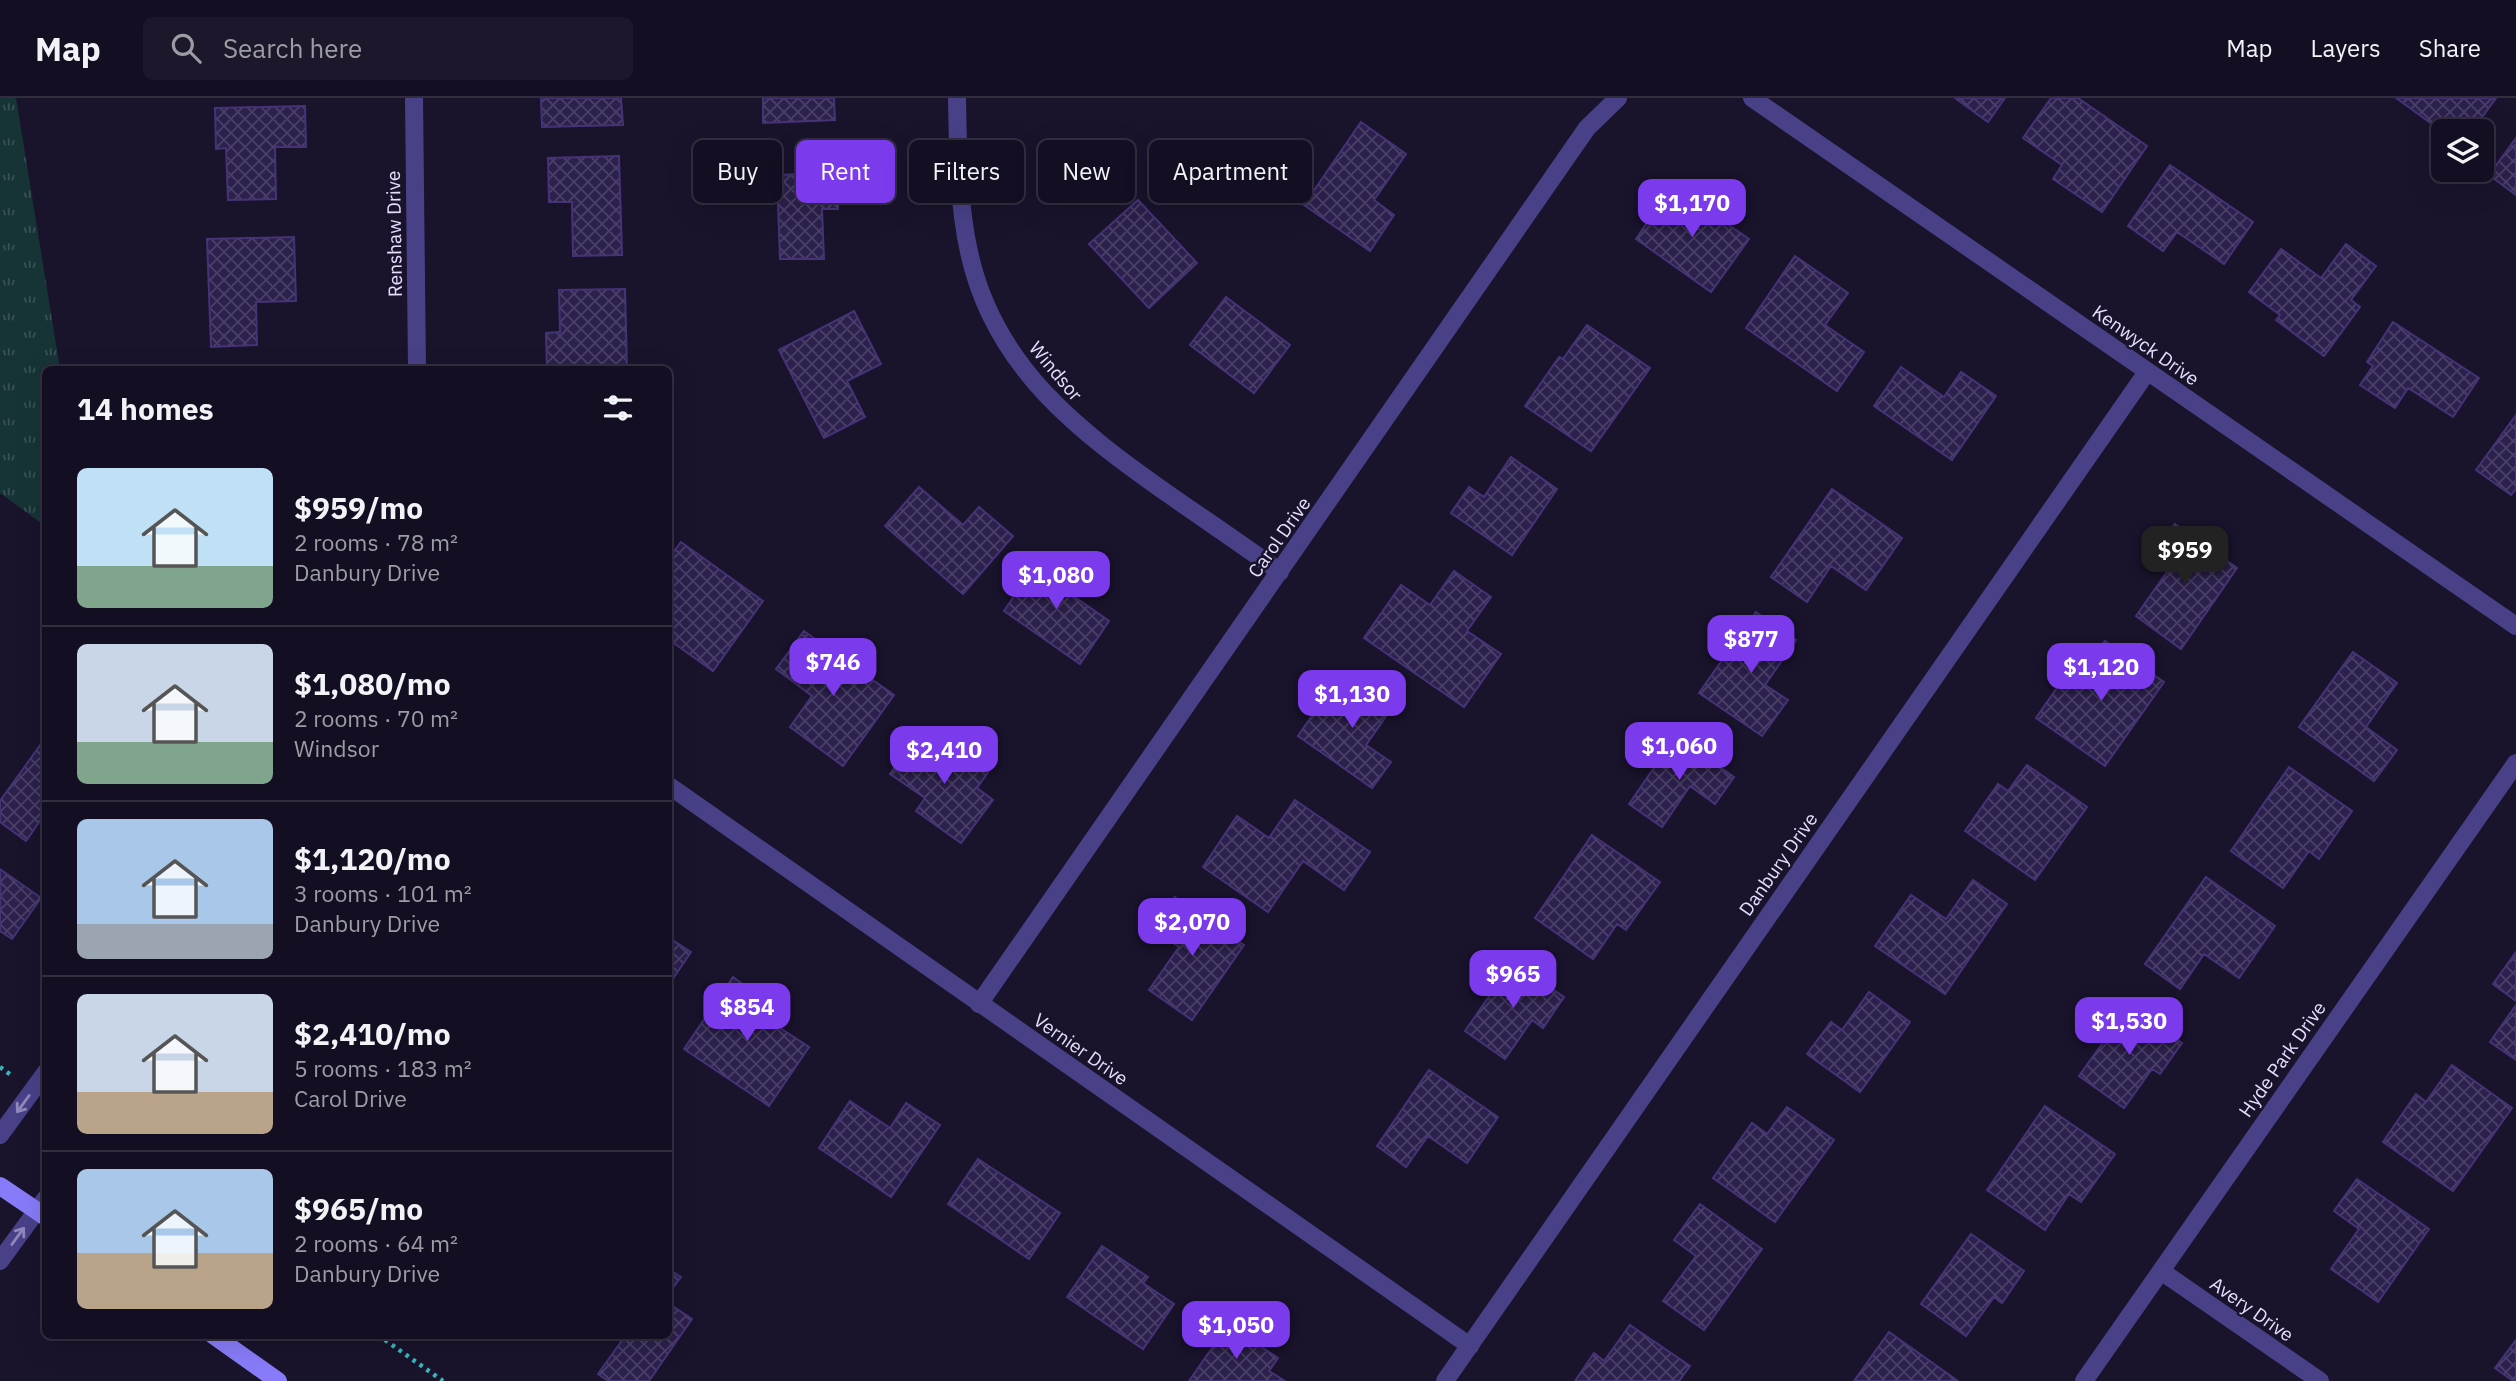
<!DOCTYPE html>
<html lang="en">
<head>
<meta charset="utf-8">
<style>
  body { margin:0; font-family:"IBM Plex Sans",sans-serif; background:#1c172a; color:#f1f3f6; height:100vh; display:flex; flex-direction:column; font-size:26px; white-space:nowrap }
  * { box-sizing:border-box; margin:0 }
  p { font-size:23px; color:#9d9ca5 }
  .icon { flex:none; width:38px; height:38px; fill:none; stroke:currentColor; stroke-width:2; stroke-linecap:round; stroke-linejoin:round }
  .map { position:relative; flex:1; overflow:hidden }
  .panel { position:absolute; left:42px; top:268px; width:630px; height:973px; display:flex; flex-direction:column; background:#130e21; border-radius:10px; box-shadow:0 7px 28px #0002,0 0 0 2px #322e3f }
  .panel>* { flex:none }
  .top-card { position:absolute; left:693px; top:42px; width:665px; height:63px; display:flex; gap:14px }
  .tools { position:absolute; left:2431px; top:21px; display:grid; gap:14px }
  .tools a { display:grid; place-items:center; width:63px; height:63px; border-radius:10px; background:#130e21; box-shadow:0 7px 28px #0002,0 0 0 2px #322e3f; font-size:35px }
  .price { position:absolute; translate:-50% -60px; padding:0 16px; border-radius:14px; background:#7c3aed; color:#fff; font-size:23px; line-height:46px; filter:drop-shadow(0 2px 4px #0008) }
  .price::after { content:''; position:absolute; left:50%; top:42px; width:21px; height:16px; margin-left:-10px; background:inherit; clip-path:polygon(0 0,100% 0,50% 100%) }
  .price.active { background:#222; color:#fff }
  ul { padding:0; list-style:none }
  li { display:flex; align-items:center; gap:21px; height:175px; padding:0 35px }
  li+li { border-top:2px solid #322e3f }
  li span { display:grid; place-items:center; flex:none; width:196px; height:140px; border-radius:10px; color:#555 }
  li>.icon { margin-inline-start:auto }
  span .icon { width:84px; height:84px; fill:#fffc; stroke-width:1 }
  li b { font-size:30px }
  h2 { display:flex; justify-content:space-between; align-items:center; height:84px; padding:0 35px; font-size:30px }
  .pill { padding:0 24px; border-radius:10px; background:#130e21; box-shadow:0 7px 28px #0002,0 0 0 2px #322e3f; font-size:24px; line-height:63px }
  .pill.active { background:#7c3aed; color:#fff }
  header { display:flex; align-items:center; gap:42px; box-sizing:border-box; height:98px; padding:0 35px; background:#130e21; border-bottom:2px solid #322e3f }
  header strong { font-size:33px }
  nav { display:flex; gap:38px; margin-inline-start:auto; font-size:24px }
  .search { width:490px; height:63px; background:#1c172a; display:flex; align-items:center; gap:18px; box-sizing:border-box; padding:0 24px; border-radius:10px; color:#9d9ca5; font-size:26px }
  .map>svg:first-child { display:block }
</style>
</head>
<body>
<header>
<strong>Map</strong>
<div class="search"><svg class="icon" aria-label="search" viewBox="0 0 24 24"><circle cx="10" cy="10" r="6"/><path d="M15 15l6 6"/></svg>Search here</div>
<nav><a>Map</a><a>Layers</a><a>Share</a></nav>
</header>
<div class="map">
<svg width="2516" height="1283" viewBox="0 0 2516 1283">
  <defs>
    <pattern id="grass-tufts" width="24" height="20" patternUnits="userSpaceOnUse" patternTransform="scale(1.75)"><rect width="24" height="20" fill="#163436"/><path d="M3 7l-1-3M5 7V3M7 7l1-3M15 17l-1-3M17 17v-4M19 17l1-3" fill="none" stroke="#385154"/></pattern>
    <pattern id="building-cross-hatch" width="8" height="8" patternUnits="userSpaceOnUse" patternTransform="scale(1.75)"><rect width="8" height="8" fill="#2c204c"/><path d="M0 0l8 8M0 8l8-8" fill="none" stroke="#4a4067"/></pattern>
  </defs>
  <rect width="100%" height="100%" fill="#19132c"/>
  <path fill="url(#grass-tufts)" d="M 0,0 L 16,0 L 60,271 L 46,271 L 45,428 L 0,395 Z"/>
  <path fill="url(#building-cross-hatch)" stroke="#463377" stroke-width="2" d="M 541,0 L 621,0 L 623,27 L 542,29 Z
    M 763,0 L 834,0 L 835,22 L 763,25 Z
    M 1955,0 L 2005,0 L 1988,24 Z
    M 2051,0 L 2078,0 L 2147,48 L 2102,114 L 2053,81 L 2062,67 L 2023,40 Z
    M 2396,0 L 2496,0 L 2472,33 L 2443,34 Z
    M 305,8 L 306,49 L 275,49 L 276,101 L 228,102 L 226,50 L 216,51 L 215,10 Z
    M 1361,24 L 1406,56 L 1374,102 L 1394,117 L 1370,153 L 1304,107 Z
    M 2516,40 L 2516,97 L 2489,77 Z
    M 619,58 L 622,157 L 573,158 L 572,104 L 549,104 L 548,60 Z
    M 2170,67 L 2253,124 L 2224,166 L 2177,134 L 2163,153 L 2128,128 Z
    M 837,75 L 838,111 L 822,111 L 824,161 L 780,161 L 777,77 Z
    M 1672,88 L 1749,141 L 1711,194 L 1636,141 Z
    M 1138,102 L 1197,165 L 1149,210 L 1089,146 Z
    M 294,139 L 296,203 L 256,204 L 257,247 L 211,249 L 207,141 Z
    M 2346,146 L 2376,168 L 2351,202 L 2360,209 L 2324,258 L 2276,222 L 2280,217 L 2249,194 L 2281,151 L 2321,180 Z
    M 1795,158 L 1848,195 L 1825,227 L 1864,254 L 1837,293 L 1746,230 Z
    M 625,191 L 627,271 L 547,271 L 546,235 L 560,234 L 559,192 Z
    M 1226,199 L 1290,247 L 1254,295 L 1190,247 Z
    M 854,213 L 881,266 L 847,283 L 865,319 L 824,340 L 779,252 Z
    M 2393,224 L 2479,280 L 2453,319 L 2408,290 L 2395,310 L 2360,287 L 2373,268 L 2367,264 Z
    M 1587,227 L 1650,270 L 1591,353 L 1525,308 L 1559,259 L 1563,261 Z
    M 1901,269 L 1944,299 L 1961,274 L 1996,298 L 1952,362 L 1874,308 Z
    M 2516,317 L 2516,391 L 2511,397 L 2476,372 Z
    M 1511,359 L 1557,391 L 1512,457 L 1451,415 L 1469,389 L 1484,399 Z
    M 919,389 L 963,427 L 979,409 L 1013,438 L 963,496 L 885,428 Z
    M 1832,391 L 1902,440 L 1866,492 L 1831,468 L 1807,504 L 1771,479 Z
    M 2175,426 L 2237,470 L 2181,551 L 2136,518 L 2169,471 L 2152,460 Z
    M 681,444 L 763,503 L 713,573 L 668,541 L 668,529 L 671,525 L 668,523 L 668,461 Z
    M 1043,456 L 1072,476 L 1062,490 L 1109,523 L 1080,566 L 1004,513 Z
    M 1454,473 L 1491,499 L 1467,533 L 1501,556 L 1464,609 L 1364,540 L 1401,487 L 1430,507 Z
    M 1756,514 L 1796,542 L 1765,587 L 1788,602 L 1762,638 L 1699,595 Z
    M 804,533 L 894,597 L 843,668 L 790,629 L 812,598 L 776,571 Z
    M 2105,543 L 2164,584 L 2105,668 L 2036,620 L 2068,574 L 2078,581 Z
    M 2353,554 L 2397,585 L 2366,629 L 2397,652 L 2374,683 L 2299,629 Z
    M 1356,576 L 1396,604 L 1366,647 L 1391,664 L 1372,690 L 1298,638 L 1316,612 L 1326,619 Z
    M 920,634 L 960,662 L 964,655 L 989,673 L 977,690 L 993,702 L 961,745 L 916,713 L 925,700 L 890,676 Z
    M 1676,638 L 1734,679 L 1715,706 L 1690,688 L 1662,729 L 1629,706 Z
    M 46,639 L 46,714 L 26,743 L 0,724 L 0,703 Z
    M 2027,667 L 2087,709 L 2035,782 L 1965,733 L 1998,686 L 2008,693 Z
    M 2289,669 L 2352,713 L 2319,761 L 2309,753 L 2283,790 L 2231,753 Z
    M 1295,702 L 1370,754 L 1344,792 L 1303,763 L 1268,814 L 1203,769 L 1237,718 L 1269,740 Z
    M 1592,737 L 1660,784 L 1626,832 L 1617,826 L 1593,861 L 1535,820 Z
    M 0,771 L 41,800 L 12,841 L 0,833 Z
    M 2206,779 L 2275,828 L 2239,880 L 2204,856 L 2180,891 L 2145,866 Z
    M 1973,782 L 2007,806 L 1945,896 L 1875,848 L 1911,797 L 1946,821 Z
    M 1175,799 L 1244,847 L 1192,922 L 1149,892 L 1179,849 L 1152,831 Z
    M 668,839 L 691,854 L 668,888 Z
    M 2516,854 L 2516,903 L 2493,886 Z
    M 1513,864 L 1564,899 L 1543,930 L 1532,922 L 1505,961 L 1465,933 Z
    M 733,879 L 782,914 L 774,926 L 809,949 L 769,1008 L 684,951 Z
    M 1869,894 L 1910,924 L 1860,994 L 1807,956 L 1831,924 L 1842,932 Z
    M 2516,907 L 2516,962 L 2490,944 Z
    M 2129,908 L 2182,945 L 2160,976 L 2152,971 L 2124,1010 L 2079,978 Z
    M 2452,967 L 2512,1010 L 2453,1093 L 2383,1044 L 2416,996 L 2426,1004 Z
    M 1429,972 L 1498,1019 L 1467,1065 L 1428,1038 L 1406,1069 L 1377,1048 Z
    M 850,1003 L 890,1030 L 906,1005 L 940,1027 L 891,1099 L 819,1050 Z
    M 2045,1008 L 2115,1056 L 2081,1104 L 2069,1096 L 2045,1132 L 1987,1092 Z
    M 1787,1009 L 1834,1042 L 1775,1124 L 1713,1080 L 1752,1025 L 1767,1036 Z
    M 978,1061 L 1060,1115 L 1029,1161 L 948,1106 Z
    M 2357,1081 L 2429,1131 L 2378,1204 L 2331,1171 L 2359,1131 L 2334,1113 Z
    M 1700,1106 L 1762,1151 L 1704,1232 L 1663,1203 L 1696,1158 L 1674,1142 Z
    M 1971,1136 L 2024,1173 L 2002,1205 L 1994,1199 L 1966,1238 L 1921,1206 Z
    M 1102,1148 L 1148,1179 L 1143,1185 L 1174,1206 L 1143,1251 L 1067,1199 Z
    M 668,1171 L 681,1179 L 668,1196 Z
    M 668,1205 L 692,1221 L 649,1283 L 608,1283 L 598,1276 L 623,1241 L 618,1237 L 668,1237 Z
    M 1228,1227 L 1278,1260 L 1269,1273 L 1285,1283 L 1189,1283 Z
    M 1630,1227 L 1690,1268 L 1679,1283 L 1575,1283 L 1594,1255 L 1604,1263 Z
    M 1889,1234 L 1958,1283 L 1854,1283 Z
    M 2516,1242 L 2516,1283 L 2513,1283 L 2495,1270 Z"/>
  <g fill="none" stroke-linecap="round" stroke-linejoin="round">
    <path stroke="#37b7ba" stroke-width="4.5" stroke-dasharray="3.5 5" stroke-linecap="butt" d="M 0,969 L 11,977
      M 378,1237 L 443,1283"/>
    <path stroke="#494188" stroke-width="18" d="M 414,0 L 417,271
      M 957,0 C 958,51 958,104 969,154 C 994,270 1080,334 1171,398 C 1207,423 1244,448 1280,474
      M 1752,0 L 2516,528
      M 668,687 L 1470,1248
      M 979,906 L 1587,30 L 1618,0
      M 0,1037 L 46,974
      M 0,1163 L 46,1100
      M 2161,1173 L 2320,1283
      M 1445,1283 L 2147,274
      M 2084,1283 L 2516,665"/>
    <path stroke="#887bf9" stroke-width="18" d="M 0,1088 L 46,1119
      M 213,1237 L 278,1283"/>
  </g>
  <defs><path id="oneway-shaft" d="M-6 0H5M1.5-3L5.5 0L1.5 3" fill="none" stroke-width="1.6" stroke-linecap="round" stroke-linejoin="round" transform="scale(1.75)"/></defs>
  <g stroke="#8f88bd">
    <use href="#oneway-shaft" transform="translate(23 1006) rotate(126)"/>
    <use href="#oneway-shaft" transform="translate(18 1138) rotate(-54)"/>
  </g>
  <g text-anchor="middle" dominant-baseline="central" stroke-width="5" stroke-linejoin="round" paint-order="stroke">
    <g font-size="19" fill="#e5dffe" stroke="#19132c">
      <text transform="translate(394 136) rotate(-91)">Renshaw Drive</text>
      <text transform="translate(2146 247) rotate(35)">Kenwyck Drive</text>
      <text transform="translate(1056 273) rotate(50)">Windsor</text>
      <text transform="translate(1279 439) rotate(-55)">Carol Drive</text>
      <text transform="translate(1778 766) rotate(-55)">Danbury Drive</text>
      <text transform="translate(1081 951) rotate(35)">Vernier Drive</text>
      <text transform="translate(2282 961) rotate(-55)">Hyde Park Drive</text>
      <text transform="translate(2252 1211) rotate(35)">Avery Drive</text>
    </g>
  </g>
</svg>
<div class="tools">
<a><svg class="icon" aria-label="layers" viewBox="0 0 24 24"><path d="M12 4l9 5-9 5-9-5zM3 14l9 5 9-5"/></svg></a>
</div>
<b class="price" style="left:1692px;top:141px">$1,170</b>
<b class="price active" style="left:2185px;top:488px">$959</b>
<b class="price" style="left:1056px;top:513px">$1,080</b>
<b class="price" style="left:1751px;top:577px">$877</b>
<b class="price" style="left:833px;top:600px">$746</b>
<b class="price" style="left:2101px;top:605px">$1,120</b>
<b class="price" style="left:1352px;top:632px">$1,130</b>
<b class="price" style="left:1679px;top:684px">$1,060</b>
<b class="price" style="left:944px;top:688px">$2,410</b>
<b class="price" style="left:1192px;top:860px">$2,070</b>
<b class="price" style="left:1513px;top:912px">$965</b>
<b class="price" style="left:747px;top:945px">$854</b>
<b class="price" style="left:2129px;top:959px">$1,530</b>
<b class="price" style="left:1236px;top:1263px">$1,050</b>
<div class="top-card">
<a class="pill">Buy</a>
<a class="pill active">Rent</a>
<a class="pill">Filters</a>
<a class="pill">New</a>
<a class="pill">Apartment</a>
</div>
<section class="panel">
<h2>14 homes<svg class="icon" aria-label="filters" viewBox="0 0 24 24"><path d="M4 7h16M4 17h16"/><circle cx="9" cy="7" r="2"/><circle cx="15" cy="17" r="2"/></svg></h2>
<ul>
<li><span style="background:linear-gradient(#bfe0f5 70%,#7fa58c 0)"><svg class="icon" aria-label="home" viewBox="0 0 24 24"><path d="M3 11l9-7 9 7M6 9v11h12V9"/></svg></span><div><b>$959/mo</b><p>2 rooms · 78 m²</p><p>Danbury Drive</p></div></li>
<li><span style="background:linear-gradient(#c9d6e8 70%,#7fa58c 0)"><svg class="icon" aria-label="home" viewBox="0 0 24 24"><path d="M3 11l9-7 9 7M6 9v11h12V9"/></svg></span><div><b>$1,080/mo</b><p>2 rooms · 70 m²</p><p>Windsor</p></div></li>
<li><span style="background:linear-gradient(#a9c7e8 75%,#9aa5b1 0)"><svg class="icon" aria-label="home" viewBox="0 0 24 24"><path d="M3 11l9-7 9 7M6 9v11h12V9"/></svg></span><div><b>$1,120/mo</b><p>3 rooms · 101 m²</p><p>Danbury Drive</p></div></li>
<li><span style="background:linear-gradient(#c9d6e8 70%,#b9a48a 0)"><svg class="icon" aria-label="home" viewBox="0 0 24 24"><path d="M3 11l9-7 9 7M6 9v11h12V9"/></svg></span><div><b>$2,410/mo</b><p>5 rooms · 183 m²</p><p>Carol Drive</p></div></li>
<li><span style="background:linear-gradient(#a9c7e8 60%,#b9a48a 0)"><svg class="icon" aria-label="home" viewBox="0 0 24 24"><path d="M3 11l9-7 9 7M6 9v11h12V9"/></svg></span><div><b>$965/mo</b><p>2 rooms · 64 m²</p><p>Danbury Drive</p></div></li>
</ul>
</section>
</div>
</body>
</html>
